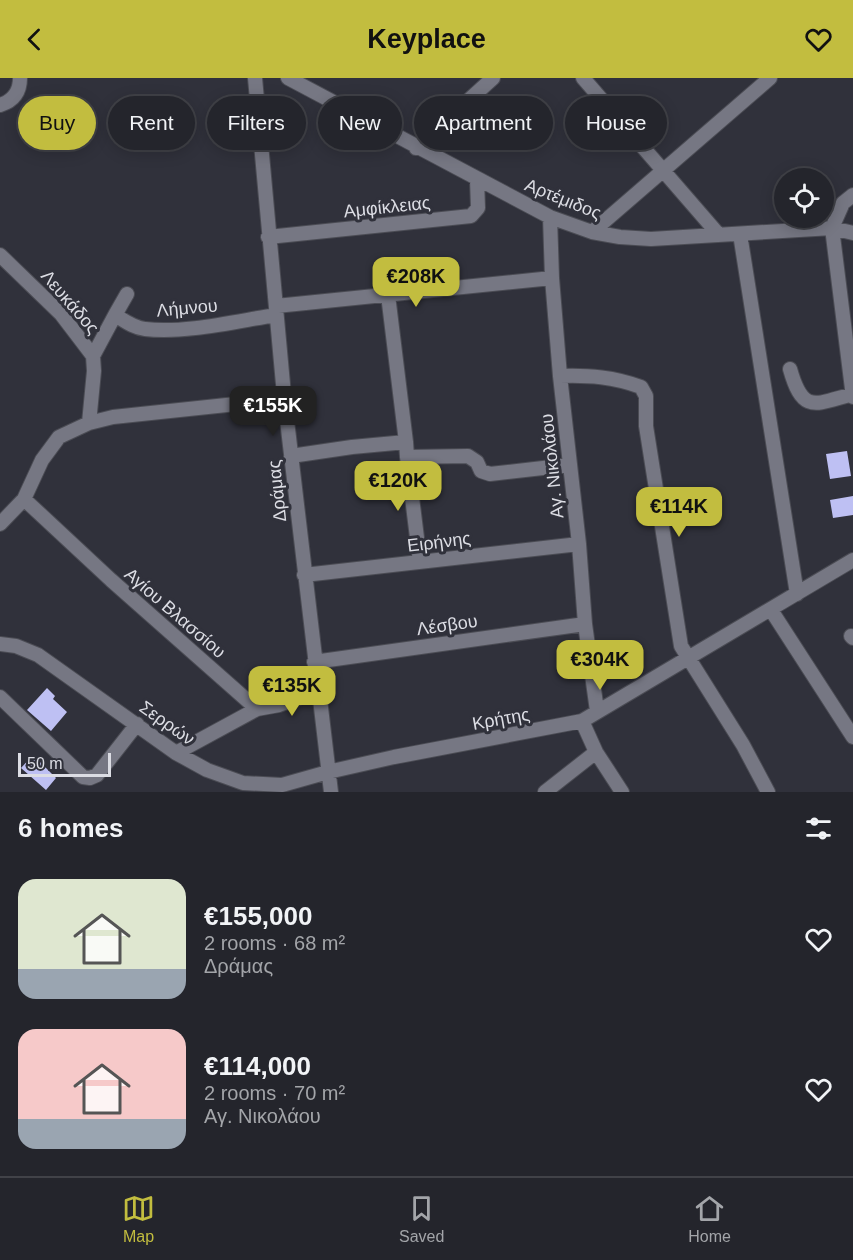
<!DOCTYPE html>
<html lang="en">
<head>
<meta charset="utf-8">
<style>
  body { margin:0; font-family:Arial,sans-serif; background:#2c2d34; color:#f1f3f6; height:100vh; display:flex; flex-direction:column; font-size:22px; white-space:nowrap }
  * { box-sizing:border-box; margin:0 }
  p { font-size:20px; color:#a3a5a9 }
  .icon { flex:none; width:33px; height:33px; fill:none; stroke:currentColor; stroke-width:2; stroke-linecap:round; stroke-linejoin:round }
  .map { position:relative; height:714px; overflow:hidden }
  .details { display:flex; flex-direction:column; background:#24252c; flex:1 }
  .details>* { flex:none }
  .guide { position:absolute; left:18px; top:18px; width:818px; height:54px; display:flex; gap:12px }
  .tools { position:absolute; left:774px; top:90px; display:grid; gap:12px }
  .tools a { display:grid; place-items:center; width:60px; height:60px; border-radius:50%; background:#24252c; box-shadow:0 3px 15px #0003,0 0 0 2px #414248; font-size:30px }
  .scale { position:absolute; left:18px; bottom:15px; width:93px; box-sizing:border-box; padding-left:6px; border:3px solid #dcdde4; border-top:0; font-size:16px; line-height:21px; white-space:nowrap; color:#dcdde4; -webkit-text-stroke:4px #30313b; paint-order:stroke }
  .price { position:absolute; translate:-50% -51px; padding:0 14px; border-radius:12px; background:#c2bd3f; color:#111; font-size:20px; line-height:39px; filter:drop-shadow(0 2px 3px #0008) }
  .price::after { content:''; position:absolute; left:50%; top:36px; width:18px; height:14px; margin-left:-9px; background:inherit; clip-path:polygon(0 0,100% 0,50% 100%) }
  .price.active { background:#222; color:#fff }
  ul { padding:0; list-style:none }
  li { display:flex; align-items:center; gap:18px; height:150px; padding:0 18px }
  li span { display:grid; place-items:center; flex:none; width:168px; height:120px; border-radius:18px; color:#555 }
  li>.icon { margin-inline-start:auto }
  span .icon { width:72px; height:72px; fill:#fffc; stroke-width:1 }
  li b { font-size:26px }
  h2 { display:flex; justify-content:space-between; align-items:center; height:72px; padding:0 18px; font-size:26px }
  .chip { padding:0 21px; border-radius:27px; background:#24252c; box-shadow:0 3px 15px #0003,0 0 0 2px #414248; font-size:21px; line-height:54px }
  .chip.active { background:#c2bd3f; color:#111 }
  header { display:flex; justify-content:space-between; align-items:center; height:78px; padding:0 18px; background:#c2bd3f; color:#111; font-size:27px; font-weight:700 }
  .tab-bar { display:flex; justify-content:space-around; align-items:center; height:84px; border-top:2px solid #414248; background:#24252c; font-size:16px; color:#a3a5a9 }
  .tab-bar a { display:grid; justify-items:center; gap:3px }
  .tab-bar .active { color:#c2bd3f }
  .map>svg:first-child { display:block }
</style>
</head>
<body>
<header><svg class="icon" aria-label="back" viewBox="0 0 24 24"><path d="M15 5l-7 7 7 7"/></svg>Keyplace<svg class="icon" aria-label="heart" viewBox="0 0 24 24"><path d="M12 20l-8-8c-3-5 5-10 8-4 3-6 11-1 8 4z"/></svg></header>
<div class="map">
<svg width="853" height="714" viewBox="0 0 853 714">
  <rect width="100%" height="100%" fill="#30313b"/>
  <path fill="#bec0f3" d="M 847,373 L 851,398 L 830,401 L 826,376 Z
    M 853,418 L 853,437 L 833,440 L 830,422 Z
    M 47,610 L 55,618 L 53,621 L 67,634 L 51,653 L 27,632 Z
    M 33,677 L 56,700 L 46,712 L 21,690 Z"/>
  <g fill="none" stroke-linecap="round" stroke-linejoin="round">
    <g stroke="#4b4c54" stroke-width="16">
      <path id="minor" d="M 255,0 L 284,317 L 331,714
        M 288,0 L 550,139 L 592,154 L 620,159 L 651,161 L 832,150 L 853,155
        M 583,0 L 719,157
        M 0,27 C 13,23 20,14 20,0
        M 416,70 L 493,0
        M 853,117 L 843,125 L 832,150 L 853,319
        M 550,139 L 552,200 L 560,298 L 579,466 L 585,546 L 597,633
        M 592,154 L 770,0
        M 740,156 L 797,516
        M 268,159 L 471,138 L 478,130 L 477,102
        M 0,177 L 61,236 L 93,278 L 94,293 L 89,345 L 59,359 L 42,382 L 24,421 L 0,446
        M 276,228 L 552,200
        M 115,237 L 127,216
        M 93,278 L 115,237 C 125,243 134,250 145,251 C 184,256 237,243 276,237
        M 790,291 C 803,337 815,326 853,316
        M 560,298 C 589,297 614,299 641,309 L 646,318 L 646,348 L 681,568 L 743,667 L 768,714
        M 89,345 L 113,339 L 236,326 L 284,317
        M 406,364 L 407,379 L 468,378 L 477,384 L 481,393 L 490,396 L 569,387
        M 291,378 L 352,369 L 406,364 L 388,217
        M 407,379 L 420,484
        M 24,421 L 111,502 L 257,631
        M 304,497 L 579,466
        M 771,532 L 853,659
        M 851,558 L 853,560
        M 0,566 L 16,568 L 38,577 L 176,675 L 207,692 L 243,705 L 282,707 L 328,694 L 394,679 L 582,643 L 853,482
        M 314,584 L 585,546
        M 0,619 L 83,699 L 90,700 L 97,697 L 137,646
        M 582,643 L 596,674 L 622,714
        M 176,675 L 257,631 L 279,627 L 318,613
        M 545,714 L 596,674"/>
    </g>
    <use href="#minor" stroke="#767783" stroke-width="14"/>
  </g>
  <g text-anchor="middle" dominant-baseline="central" stroke-width="6" stroke-linejoin="round" paint-order="stroke">
    <g font-size="18" fill="#dcdde4" stroke="#30313b">
      <text transform="translate(563 121) rotate(22)">Αρτέμιδος</text>
      <text transform="translate(387 129) rotate(-6)">Αμφίκλειας</text>
      <text transform="translate(70 224) rotate(49)">Λευκάδος</text>
      <text transform="translate(187 230) rotate(-5)">Λήμνου</text>
      <text transform="translate(552 388) rotate(-96)">Αγ. Νικολάου</text>
      <text transform="translate(277 413) rotate(-96)">Δράμας</text>
      <text transform="translate(439 464) rotate(-7)">Ειρήνης</text>
      <text transform="translate(175 535) rotate(41)">Αγίου Βλασσίου</text>
      <text transform="translate(447 547) rotate(-8)">Λέσβου</text>
      <text transform="translate(501 641) rotate(-10)">Κρήτης</text>
      <text transform="translate(167 645) rotate(35)">Σερρών</text>
    </g>
  </g>
</svg>
<div class="tools">
<a><svg class="icon" aria-label="locate" viewBox="0 0 24 24"><circle cx="12" cy="12" r="6"/><path d="M12 2v4M12 18v4M2 12h4M18 12h4"/></svg></a>
</div>
<div class="scale">50 m</div>
<b class="price" style="left:416px;top:230px">€208K</b>
<b class="price active" style="left:273px;top:359px">€155K</b>
<b class="price" style="left:398px;top:434px">€120K</b>
<b class="price" style="left:679px;top:460px">€114K</b>
<b class="price" style="left:600px;top:613px">€304K</b>
<b class="price" style="left:292px;top:639px">€135K</b>
<div class="guide">
<a class="chip active">Buy</a>
<a class="chip">Rent</a>
<a class="chip">Filters</a>
<a class="chip">New</a>
<a class="chip">Apartment</a>
<a class="chip">House</a>
</div>
</div>
<section class="details">
<h2>6 homes<svg class="icon" aria-label="filters" viewBox="0 0 24 24"><path d="M4 7h16M4 17h16"/><circle cx="9" cy="7" r="2"/><circle cx="15" cy="17" r="2"/></svg></h2>
<ul>
<li><span style="background:linear-gradient(#dfe7d0 75%,#9aa5b1 0)"><svg class="icon" aria-label="home" viewBox="0 0 24 24"><path d="M3 11l9-7 9 7M6 9v11h12V9"/></svg></span><div><b>€155,000</b><p>2 rooms · 68 m²</p><p>Δράμας</p></div><svg class="icon" aria-label="heart" viewBox="0 0 24 24"><path d="M12 20l-8-8c-3-5 5-10 8-4 3-6 11-1 8 4z"/></svg></li>
<li><span style="background:linear-gradient(#f6c9c9 75%,#9aa5b1 0)"><svg class="icon" aria-label="home" viewBox="0 0 24 24"><path d="M3 11l9-7 9 7M6 9v11h12V9"/></svg></span><div><b>€114,000</b><p>2 rooms · 70 m²</p><p>Αγ. Νικολάου</p></div><svg class="icon" aria-label="heart" viewBox="0 0 24 24"><path d="M12 20l-8-8c-3-5 5-10 8-4 3-6 11-1 8 4z"/></svg></li>
</ul>
</section>
<nav class="tab-bar">
<a class="active"><svg class="icon" aria-label="map" viewBox="0 0 24 24"><path d="M3 6l6-2 6 2 6-2v14l-6 2-6-2-6 2zM9 4v14M15 6v14"/></svg>Map</a>
<a><svg class="icon" aria-label="saved" viewBox="0 0 24 24"><path d="M7 4h10v16l-5-4-5 4z"/></svg>Saved</a>
<a><svg class="icon" aria-label="home" viewBox="0 0 24 24"><path d="M3 11l9-7 9 7M6 9v11h12V9"/></svg>Home</a>
</nav>
</body>
</html>
